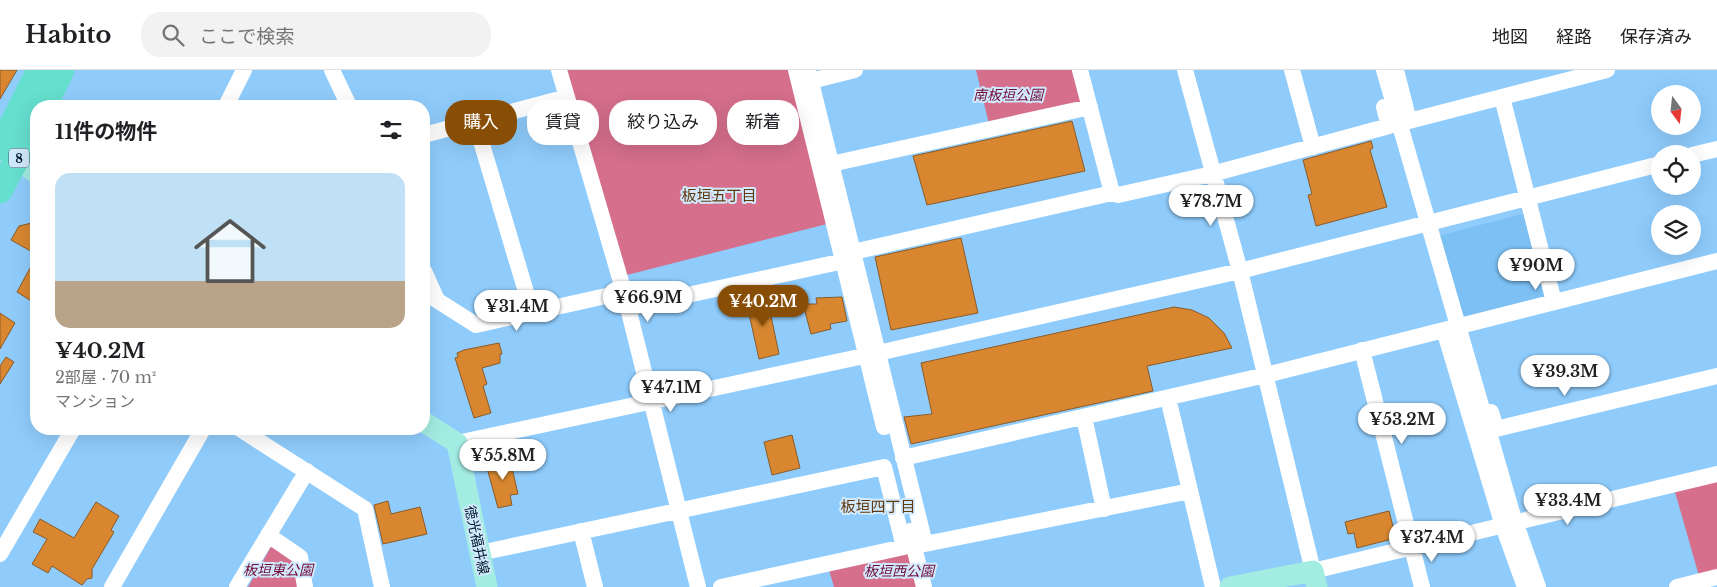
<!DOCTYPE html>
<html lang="ja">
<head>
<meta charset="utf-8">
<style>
  body { margin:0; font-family:"Libre Baskerville","Noto Sans JP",serif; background:#f2f2f2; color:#202124; height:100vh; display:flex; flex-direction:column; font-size:19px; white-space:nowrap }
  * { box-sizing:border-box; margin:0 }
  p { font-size:16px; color:#757577 }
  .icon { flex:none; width:28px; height:28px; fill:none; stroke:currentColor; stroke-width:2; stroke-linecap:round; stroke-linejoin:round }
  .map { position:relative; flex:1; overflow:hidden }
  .drawer { position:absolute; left:30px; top:30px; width:400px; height:335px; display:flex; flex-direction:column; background:#fff; border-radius:20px; box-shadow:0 5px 20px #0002 }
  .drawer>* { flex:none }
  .top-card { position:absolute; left:445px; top:30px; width:475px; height:45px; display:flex; gap:10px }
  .needle { width:32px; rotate:165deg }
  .fabs { position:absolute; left:1651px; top:15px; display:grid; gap:10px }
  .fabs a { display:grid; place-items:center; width:50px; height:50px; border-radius:50%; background:#fff; box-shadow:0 5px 20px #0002; font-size:25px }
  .price { position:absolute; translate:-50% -42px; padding:0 11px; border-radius:18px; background:#fff; color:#222; font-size:16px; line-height:32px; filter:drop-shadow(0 1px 2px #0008) }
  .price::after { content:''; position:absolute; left:50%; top:30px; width:15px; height:11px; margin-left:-8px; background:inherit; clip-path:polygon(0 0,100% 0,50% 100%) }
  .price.selected { background:#884e05; color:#fff }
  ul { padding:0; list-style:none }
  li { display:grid; align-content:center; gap:10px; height:265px; padding:0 25px }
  li span { display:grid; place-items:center; height:155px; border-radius:15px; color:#555 }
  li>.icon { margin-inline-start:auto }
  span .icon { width:90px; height:90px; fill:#fffc; stroke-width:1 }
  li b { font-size:21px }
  h2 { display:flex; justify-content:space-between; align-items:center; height:60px; padding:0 25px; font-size:21px }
  .pill { padding:0 18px; border-radius:20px; background:#fff; box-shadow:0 5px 20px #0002; font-size:18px; line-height:45px }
  .pill.selected { background:#884e05; color:#fff }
  header { display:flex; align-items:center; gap:30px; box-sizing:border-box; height:70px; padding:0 25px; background:#fff; border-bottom:1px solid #e0e0e0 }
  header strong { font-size:24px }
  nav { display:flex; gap:28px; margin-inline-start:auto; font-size:18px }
  .search { width:350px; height:45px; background:#f2f2f2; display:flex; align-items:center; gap:12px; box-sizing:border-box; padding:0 18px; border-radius:20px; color:#757577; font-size:19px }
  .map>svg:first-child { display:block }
</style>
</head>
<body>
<header>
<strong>Habito</strong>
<div class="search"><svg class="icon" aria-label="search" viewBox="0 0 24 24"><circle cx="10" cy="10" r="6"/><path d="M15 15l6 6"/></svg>ここで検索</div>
<nav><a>地図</a><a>経路</a><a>保存済み</a></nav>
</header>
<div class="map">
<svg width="1717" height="517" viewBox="0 0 1717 517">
  <rect width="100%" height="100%" fill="#8fccfc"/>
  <path fill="#7cc0f4" d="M 1526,143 L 1549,229 L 1461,252 L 1438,166 Z"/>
  <path fill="#d56f8c" d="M 559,0 L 789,0 L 827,154 L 619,207 Z
    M 976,0 L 1072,0 L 1081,33 L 989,54 Z
    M 1717,411 L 1717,501 L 1699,506 L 1675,422 Z
    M 272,475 L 295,489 L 300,517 L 248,517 Z
    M 911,482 L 920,517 L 834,517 L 829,500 Z"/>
  <path fill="#d88730" stroke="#8c5a28" d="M 0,0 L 17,0 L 0,29 Z
    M 1072,51 L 1085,101 L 927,135 L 913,86 Z
    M 1371,71 L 1373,78 L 1370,80 L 1387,137 L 1316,156 L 1308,125 L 1312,124 L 1303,90 Z
    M 36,152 L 36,184 L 11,170 L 19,156 Z
    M 961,168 L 978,243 L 891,260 L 875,187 Z
    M 36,187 L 36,234 L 17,222 Z
    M 767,227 L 779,284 L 759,289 L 746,230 Z
    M 842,227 L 847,251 L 830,254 L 831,259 L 811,264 L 803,234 L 817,234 L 816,228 Z
    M 1174,237 L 1192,240 L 1209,248 L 1224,263 L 1232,278 L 1147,296 L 1153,321 L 911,374 L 904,347 L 932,344 L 921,293 Z
    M 0,243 L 15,253 L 0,279 Z
    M 499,273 L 502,284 L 500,284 L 500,293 L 482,298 L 487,314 L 483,316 L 491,343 L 474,348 L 455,288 L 458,287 L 457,283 L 464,280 Z
    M 6,287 L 14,292 L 0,314 L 0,296 Z
    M 792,365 L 800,398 L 772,405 L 764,372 Z
    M 509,385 L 518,424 L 510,425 L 512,435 L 498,438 L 487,398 L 495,388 Z
    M 388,431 L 391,444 L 420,437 L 427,464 L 383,474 L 374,435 Z
    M 96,432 L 119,446 L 111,460 L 114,462 L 92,499 L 92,508 L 87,509 L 82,515 L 52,496 L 48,503 L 32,494 L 47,469 L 33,462 L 40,449 L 74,468 Z
    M 1389,441 L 1396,468 L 1357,478 L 1354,463 L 1348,464 L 1345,452 Z"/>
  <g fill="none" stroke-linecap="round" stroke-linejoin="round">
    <path stroke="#fff" stroke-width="16" d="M 332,0 L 349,36
      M 559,0 L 624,222 L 698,517
      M 796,0 L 884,357
      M 808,0 L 925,474 L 1190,421
      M 1185,0 L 1240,201 L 1313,501 L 1717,404
      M 1292,0 L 1313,77
      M 1384,0 L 1513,446
      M 1396,0 L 1409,51 L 1607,0
      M 811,11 L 855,0
      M 1502,27 L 1554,232
      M 226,36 L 244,0
      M 475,51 L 532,242
      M 424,65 L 567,27
      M 1692,85 L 1717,79
      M 831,94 L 1090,37
      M 1112,123 L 1118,125 L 1212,104 L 1389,56 L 1384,37
      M 853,182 L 1112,123 L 1080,0
      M 424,201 L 437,230
      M 424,222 L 476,255 L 624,222
      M 628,238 L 844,191
      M 1444,260 L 1503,456 L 1525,517
      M 1362,280 L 1422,517
      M 1168,328 L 1213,517
      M 1491,342 L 1496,359 L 1717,306
      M 1084,347 L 1104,439
      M 240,359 L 365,439 L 382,517
      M 457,373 L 878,283 L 1240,201 L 1660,94
      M 903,388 L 1266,305 L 1717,191
      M 1518,460 L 1538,517
      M 581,461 L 595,517
      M 910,461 L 924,517
      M 268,465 L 300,487 L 305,517
      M 480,483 L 884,397 L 904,477 L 721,517
      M 0,484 L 73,359
      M 112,517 L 203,359
      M 237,517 L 307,401
      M 1677,517 L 1717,507"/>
    <path stroke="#a3ece2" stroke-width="21" d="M 3,80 L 36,103
      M 424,352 L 457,373 L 487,517
      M 1230,517 L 1313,501 L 1317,517"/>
    <path stroke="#65dfce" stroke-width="25" d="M 45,36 L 62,0
      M 0,78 L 39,0
      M 0,121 L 36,53"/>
  </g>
  <g text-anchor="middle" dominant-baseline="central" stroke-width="4" stroke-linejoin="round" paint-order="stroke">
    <rect fill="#d1e9fc" stroke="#40586a" stroke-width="1" x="9" y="78.5" width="20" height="19" rx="4"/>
    <g font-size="12" font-weight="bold" fill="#021a2b">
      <text x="19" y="88">8</text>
    </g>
    <g font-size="14" font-style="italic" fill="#710b36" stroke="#d1e9fc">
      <text x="1008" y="25">南板垣公園</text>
      <text x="278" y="500">板垣東公園</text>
      <text x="899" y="501">板垣西公園</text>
    </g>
    <g font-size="14" fill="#021a2b" stroke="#d1e9fc">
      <text transform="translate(477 470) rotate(78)">徳光福井線</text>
    </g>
    <g font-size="15" fill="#61380b" stroke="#d1e9fc">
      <text x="719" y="125">板垣五丁目</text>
      <text x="878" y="436">板垣四丁目</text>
    </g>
  </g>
</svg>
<div class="fabs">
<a><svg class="needle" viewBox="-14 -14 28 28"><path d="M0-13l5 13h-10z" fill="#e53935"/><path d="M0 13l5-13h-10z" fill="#757577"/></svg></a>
<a><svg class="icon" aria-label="locate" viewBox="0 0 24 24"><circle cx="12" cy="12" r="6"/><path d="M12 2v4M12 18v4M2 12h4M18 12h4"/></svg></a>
<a><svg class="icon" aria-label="layers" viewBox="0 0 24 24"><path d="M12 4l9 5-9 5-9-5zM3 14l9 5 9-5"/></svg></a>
</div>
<b class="price" style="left:1211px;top:157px">¥78.7M</b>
<b class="price" style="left:1536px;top:221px">¥90M</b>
<b class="price" style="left:648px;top:253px">¥66.9M</b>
<b class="price selected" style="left:763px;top:257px">¥40.2M</b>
<b class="price" style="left:517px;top:262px">¥31.4M</b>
<b class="price" style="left:1565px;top:327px">¥39.3M</b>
<b class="price" style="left:671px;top:343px">¥47.1M</b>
<b class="price" style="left:1402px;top:375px">¥53.2M</b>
<b class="price" style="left:503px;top:411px">¥55.8M</b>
<b class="price" style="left:1568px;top:456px">¥33.4M</b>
<b class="price" style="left:1432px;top:493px">¥37.4M</b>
<div class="top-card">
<a class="pill selected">購入</a>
<a class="pill">賃貸</a>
<a class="pill">絞り込み</a>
<a class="pill">新着</a>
</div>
<section class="drawer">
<h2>11件の物件<svg class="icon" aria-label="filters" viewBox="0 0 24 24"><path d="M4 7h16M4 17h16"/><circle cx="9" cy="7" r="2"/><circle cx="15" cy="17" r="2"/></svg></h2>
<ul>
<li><span style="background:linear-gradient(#bfe0f5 70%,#b9a48a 0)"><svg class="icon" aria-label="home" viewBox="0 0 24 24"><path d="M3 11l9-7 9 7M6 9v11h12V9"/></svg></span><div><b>¥40.2M</b><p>2部屋 · 70 m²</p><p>マンション</p></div></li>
</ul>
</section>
</div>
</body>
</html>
